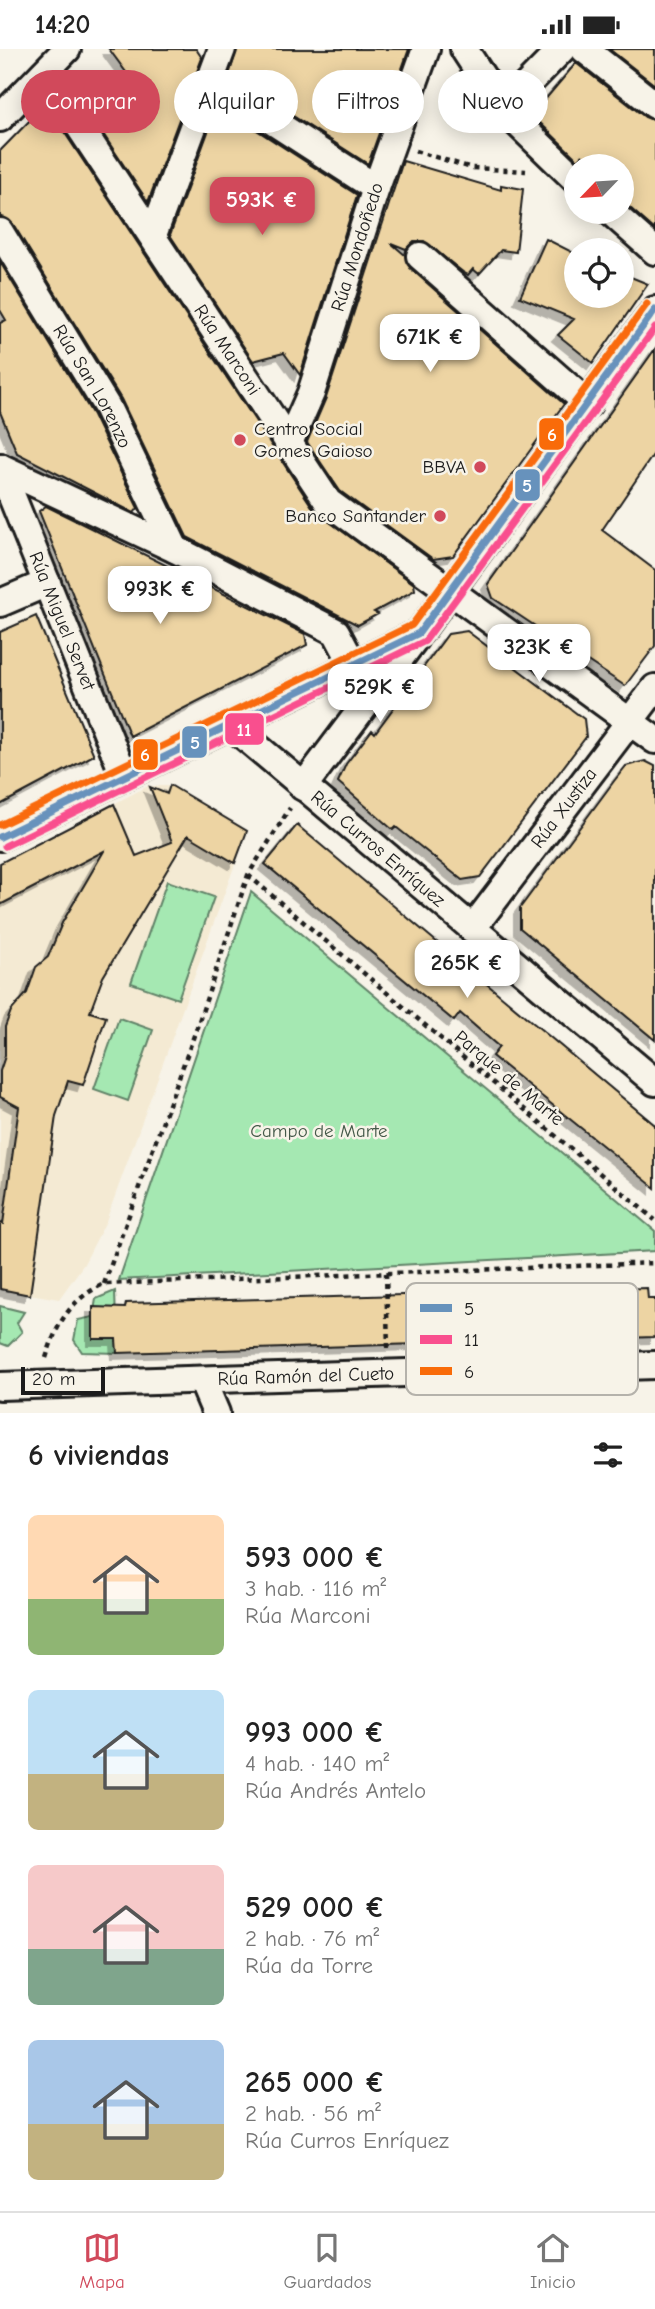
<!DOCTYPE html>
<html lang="es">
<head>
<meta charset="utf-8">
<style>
  body { margin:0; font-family:"Comic Neue",sans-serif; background:#f6f6f6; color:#222; height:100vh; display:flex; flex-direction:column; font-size:26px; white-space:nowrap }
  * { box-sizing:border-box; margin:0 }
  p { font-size:23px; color:#767676 }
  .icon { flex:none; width:38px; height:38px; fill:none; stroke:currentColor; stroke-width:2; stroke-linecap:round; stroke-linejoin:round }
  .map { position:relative; height:1364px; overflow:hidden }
  .details { display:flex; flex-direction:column; background:#fff; flex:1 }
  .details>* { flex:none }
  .banner { position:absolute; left:21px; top:21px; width:614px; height:63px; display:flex; gap:14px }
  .needle { width:46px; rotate:245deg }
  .fabs { position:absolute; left:564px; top:105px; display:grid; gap:14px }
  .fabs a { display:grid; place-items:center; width:70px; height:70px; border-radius:50%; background:#fff; box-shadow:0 4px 18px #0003; font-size:35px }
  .scale { position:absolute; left:21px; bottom:18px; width:84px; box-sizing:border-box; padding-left:7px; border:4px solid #1c1c1c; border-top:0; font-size:19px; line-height:24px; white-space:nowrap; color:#1c1c1c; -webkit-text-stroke:5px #f7f3e8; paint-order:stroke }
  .price { position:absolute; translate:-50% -60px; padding:0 16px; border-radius:14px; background:#fff; color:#222; font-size:23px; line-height:46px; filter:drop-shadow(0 2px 4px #0008) }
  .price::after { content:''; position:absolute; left:50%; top:42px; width:21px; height:16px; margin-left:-10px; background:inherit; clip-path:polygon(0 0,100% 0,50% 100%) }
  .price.selected { background:#d1495b; color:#fff }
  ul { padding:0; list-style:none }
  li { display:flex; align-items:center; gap:21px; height:175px; padding:0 28px }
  li span { display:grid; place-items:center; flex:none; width:196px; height:140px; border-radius:10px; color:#555 }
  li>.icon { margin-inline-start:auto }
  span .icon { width:84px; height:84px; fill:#fffc; stroke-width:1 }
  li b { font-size:30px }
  h2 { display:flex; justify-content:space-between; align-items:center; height:84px; padding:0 28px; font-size:30px }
  .chip { padding:0 24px; border-radius:32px; background:#fff; box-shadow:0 4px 18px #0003; font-size:24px; line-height:63px }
  .chip.selected { background:#d1495b; color:#fff }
  .status { display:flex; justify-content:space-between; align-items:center; height:49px; padding:0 35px; background:#fff; direction:ltr }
  .status svg { height:19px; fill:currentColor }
  .menu { display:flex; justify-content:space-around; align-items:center; height:98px; border-top:2px solid #e0e0e0; background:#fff; font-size:19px; color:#767676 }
  .menu a { display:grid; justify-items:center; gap:4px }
  .menu .selected { color:#d1495b }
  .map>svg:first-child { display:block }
</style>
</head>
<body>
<div class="status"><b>14:20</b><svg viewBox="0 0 49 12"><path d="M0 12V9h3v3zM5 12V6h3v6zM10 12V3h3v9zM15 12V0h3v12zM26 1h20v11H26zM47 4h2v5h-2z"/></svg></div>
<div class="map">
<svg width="655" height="1364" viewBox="0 0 655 1364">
  <defs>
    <filter id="shadow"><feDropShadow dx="-6" dy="6" stdDeviation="0" flood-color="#0004"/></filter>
  </defs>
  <rect width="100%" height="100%" fill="#f7f3e8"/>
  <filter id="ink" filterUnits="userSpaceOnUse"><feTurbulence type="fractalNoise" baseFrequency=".0143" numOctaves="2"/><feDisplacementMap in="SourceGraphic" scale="14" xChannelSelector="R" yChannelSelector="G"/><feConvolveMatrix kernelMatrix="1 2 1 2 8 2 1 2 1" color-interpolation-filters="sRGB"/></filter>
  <g filter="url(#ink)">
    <path fill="#f4ead3" d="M 148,737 L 170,737 L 247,782 L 106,1172 L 84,1215 L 59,1250 L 0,1240 L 0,814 Z"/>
    <path fill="#a5e8b2" stroke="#608267" stroke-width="2" d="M 167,832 L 214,848 L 178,950 L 131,934 Z
      M 251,843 L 655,1182 L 655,1202 L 119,1231 Z
      M 119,969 L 153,981 L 128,1052 L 94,1040 Z
      M 115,1242 L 117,1304 L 82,1303 L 74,1291 L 78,1271 L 93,1268 L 96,1250 Z
      M 0,1257 L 24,1263 L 17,1274 L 22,1283 L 8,1297 L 0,1294 Z"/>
    <path fill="#edd4a3" stroke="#1c1c1c" stroke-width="2" filter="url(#shadow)" d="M 109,0 L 196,0 L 202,9 L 148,153 L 90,65 L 134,34 Z
      M 237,0 L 409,0 L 368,115 L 229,26 Z
      M 609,0 L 655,0 L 655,36 Z
      M 576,14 L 645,68 L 655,71 L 655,181 L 621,151 L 621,117 L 584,117 L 580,113 L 583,106 L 578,111 L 532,66 Z
      M 218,56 L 357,146 L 300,326 L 284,304 L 253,312 L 170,186 Z
      M 49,60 L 315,462 L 414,535 L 415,541 L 374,563 L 378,565 L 358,576 L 187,488 L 121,350 L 13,175 L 0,167 L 0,102 L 40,61 Z
      M 403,112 L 501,141 L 501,136 L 523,140 L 516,203 L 501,201 L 479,225 L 473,220 L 468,226 L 464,224 L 424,192 L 414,192 L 406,200 L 391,194 L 405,206 L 410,219 L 564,355 L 453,507 L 433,510 L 340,442 L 307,393 L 326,349 Z
      M 546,190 L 576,205 L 576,247 L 621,247 L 621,224 L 648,235 L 593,314 L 558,286 L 574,270 L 520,248 Z
      M 0,213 L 93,366 L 138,459 L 134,464 L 17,404 L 0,363 L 0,274 L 6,271 L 0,261 Z
      M 655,300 L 655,403 L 602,481 L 655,521 L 655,597 L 625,637 L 493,549 L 488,535 Z
      M 46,457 L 305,585 L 307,596 L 130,687 L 39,462 Z
      M 36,567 L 94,706 L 0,756 L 0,583 Z
      M 467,582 L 584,670 L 586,688 L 480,828 L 462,831 L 396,778 L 393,781 L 338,733 L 346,715 L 372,681 L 375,684 L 448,585 Z
      M 645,712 L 655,717 L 655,991 L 520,879 L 520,859 L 614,732 L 626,717 Z
      M 170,736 L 247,782 L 235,814 L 188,786 L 103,928 L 90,963 L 106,968 L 83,1036 L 68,1032 L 56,1067 L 30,1246 L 0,1240 L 0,1174 L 3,1175 L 19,1058 L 0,1048 L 0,1022 L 5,1007 L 5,978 L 11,962 L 27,944 L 36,918 L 48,908 L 62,874 L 104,802 L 0,856 L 0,814 L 114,755 L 136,807 L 172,793 L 150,738 L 167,745 Z
      M 297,776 L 655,1076 L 655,1139 L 492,1007 L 499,998 L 460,964 L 454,972 L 265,815 Z
      M 647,1239 L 648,1250 L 655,1250 L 655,1288 L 117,1304 L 116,1290 L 93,1290 L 93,1258 L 125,1259 L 126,1254 Z"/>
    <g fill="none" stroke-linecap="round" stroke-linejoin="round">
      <g stroke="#1c1c1c" stroke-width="32">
        <g id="minor">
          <path d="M 464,0 L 503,60 L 576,131"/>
          <path d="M 584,0 L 655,56"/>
          <path id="s1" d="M 44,24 L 328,453 L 655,691"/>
          <path d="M 221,39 L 376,139"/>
          <path d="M 503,60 L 562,0"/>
          <path d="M 0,69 L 67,0"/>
          <path d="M 611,163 L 655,202"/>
          <path id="s2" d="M 0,183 L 107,358 L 175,500"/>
          <path d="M 153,186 L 222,0"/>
          <path d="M 420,207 L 588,355"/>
          <path id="s3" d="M 288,396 L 311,344 L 376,139 L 426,0"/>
          <path d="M 0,418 L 175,500 L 336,583 L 354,617"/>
          <path id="s4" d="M 0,418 L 124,726"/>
          <path d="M 0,554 L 47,534"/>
          <path id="s5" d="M 231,676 L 655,1033"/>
          <path d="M 303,738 L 416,588"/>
          <path d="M 0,788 L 419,584 L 655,261"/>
          <path id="s6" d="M 472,880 L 655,639"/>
          <path d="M 202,1331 L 216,1364"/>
          <path id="s7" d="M 0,1337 L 655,1316"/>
        </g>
      </g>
      <path stroke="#1c1c1c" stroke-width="4.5" stroke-dasharray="5 5" stroke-linecap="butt" d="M 415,102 L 472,119 L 526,122
        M 248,826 L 655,1171
        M 386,1224 L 388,1300
        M 104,1235 L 196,981 L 248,826 L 290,759
        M 46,1309 C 57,1275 69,1251 104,1235 L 655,1214"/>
      <use href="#minor" stroke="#f7f3e8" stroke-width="26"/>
      <g stroke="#f7f3e8" stroke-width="12">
        <path id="bus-1" d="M 0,788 L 419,584 L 655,261"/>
      </g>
      <g stroke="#f7f3e8" stroke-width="12">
        <path id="bus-2" d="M 5,797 L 425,592 L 655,279"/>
      </g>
      <g stroke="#f7f3e8" stroke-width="12">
        <path id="bus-3" d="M 0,776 L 412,576 L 647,255"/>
      </g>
      <use href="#bus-1" stroke="#6792bc" stroke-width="7"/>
      <use href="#bus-2" stroke="#f94f8e" stroke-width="7"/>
      <use href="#bus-3" stroke="#f96b09" stroke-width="7"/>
    </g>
  </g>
  <g fill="#d1495b" stroke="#f7f3e8" stroke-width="2.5">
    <circle cx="240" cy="391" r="7"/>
    <circle cx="480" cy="418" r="7"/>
    <circle cx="440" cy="467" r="7"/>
  </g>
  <g text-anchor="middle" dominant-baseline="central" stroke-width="5" stroke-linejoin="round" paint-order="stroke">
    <g font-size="19" fill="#1c1c1c" stroke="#f7f3e8">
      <text stroke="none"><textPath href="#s3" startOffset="210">Rúa Mondoñedo</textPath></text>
      <text stroke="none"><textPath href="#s1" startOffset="332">Rúa Marconi</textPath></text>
      <text stroke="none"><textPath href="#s2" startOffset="180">Rúa San Lorenzo</textPath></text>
      <text stroke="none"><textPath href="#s4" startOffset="166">Rúa Miguel Servet</textPath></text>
      <text stroke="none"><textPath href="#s6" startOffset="152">Rúa Xustiza</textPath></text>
      <text stroke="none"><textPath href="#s5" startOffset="192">Rúa Curros Enríquez</textPath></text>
      <text transform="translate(509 1029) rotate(40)">Parque de Marte</text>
      <text stroke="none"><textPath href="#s7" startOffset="306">Rúa Ramón del Cueto</textPath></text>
    </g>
    <g font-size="19" fill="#1c1c1c" stroke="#f7f3e8" text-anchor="end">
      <text x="254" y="380" text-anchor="start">Centro Social<tspan x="254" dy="22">Gomes Gaioso</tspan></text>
      <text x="466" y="418">BBVA</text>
      <text x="426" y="467">Banco Santander</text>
    </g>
    <g font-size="19" fill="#455949" stroke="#f7f3e8">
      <text x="319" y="1082">Campo de Marte</text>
    </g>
  </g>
  <rect x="406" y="1234" width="232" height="112" rx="10" fill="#f7f3e8" stroke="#b5b2ab" stroke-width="2"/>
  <rect x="420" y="1255" width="32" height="8" fill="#6792bc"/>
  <rect x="420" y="1286" width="32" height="9" fill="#f94f8e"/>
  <rect x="420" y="1318" width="32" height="8" fill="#f96b09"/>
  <g font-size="19" fill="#1c1c1c">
    <text x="464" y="1266">5</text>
    <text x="464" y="1297">11</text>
    <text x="464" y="1329">6</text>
  </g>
  <g stroke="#f7f3e8" stroke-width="2.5">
    <rect x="538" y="368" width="27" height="34" rx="7" fill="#f96b09"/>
    <rect x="514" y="419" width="27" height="34" rx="7" fill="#6792bc"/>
    <rect x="224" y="663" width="41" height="34" rx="7" fill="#f94f8e"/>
    <rect x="181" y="676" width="27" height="34" rx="7" fill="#6792bc"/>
    <rect x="132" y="689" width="27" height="33" rx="7" fill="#f96b09"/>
  </g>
  <g font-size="19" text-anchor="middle" font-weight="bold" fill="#fff">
    <text x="552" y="392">6</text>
    <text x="527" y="443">5</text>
    <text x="244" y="687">11</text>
    <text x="195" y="700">5</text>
    <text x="145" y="712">6</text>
  </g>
</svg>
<div class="fabs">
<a><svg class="needle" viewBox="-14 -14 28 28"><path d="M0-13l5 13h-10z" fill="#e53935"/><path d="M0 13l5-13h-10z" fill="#767676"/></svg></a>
<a><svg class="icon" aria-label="locate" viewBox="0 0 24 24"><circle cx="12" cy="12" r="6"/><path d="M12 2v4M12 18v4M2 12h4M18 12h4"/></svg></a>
</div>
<div class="scale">20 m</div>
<b class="price selected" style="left:262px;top:188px">593K €</b>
<b class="price" style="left:430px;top:325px">671K €</b>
<b class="price" style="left:160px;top:577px">993K €</b>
<b class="price" style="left:539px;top:635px">323K €</b>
<b class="price" style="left:380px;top:675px">529K €</b>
<b class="price" style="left:467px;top:951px">265K €</b>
<div class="banner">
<a class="chip selected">Comprar</a>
<a class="chip">Alquilar</a>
<a class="chip">Filtros</a>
<a class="chip">Nuevo</a>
</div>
</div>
<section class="details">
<h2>6 viviendas<svg class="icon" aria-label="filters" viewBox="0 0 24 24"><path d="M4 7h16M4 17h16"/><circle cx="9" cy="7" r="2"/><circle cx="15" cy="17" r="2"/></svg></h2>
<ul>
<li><span style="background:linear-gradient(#ffd9b3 60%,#8fb573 0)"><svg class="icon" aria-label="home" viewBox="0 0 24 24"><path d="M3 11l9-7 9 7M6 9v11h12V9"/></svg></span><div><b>593 000 €</b><p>3 hab. · 116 m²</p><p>Rúa Marconi</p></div></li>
<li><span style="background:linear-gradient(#bfe0f5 60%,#c2b280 0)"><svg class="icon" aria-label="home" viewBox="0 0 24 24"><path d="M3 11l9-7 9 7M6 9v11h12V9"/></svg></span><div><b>993 000 €</b><p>4 hab. · 140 m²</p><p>Rúa Andrés Antelo</p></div></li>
<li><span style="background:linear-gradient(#f6c9c9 60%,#7fa58c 0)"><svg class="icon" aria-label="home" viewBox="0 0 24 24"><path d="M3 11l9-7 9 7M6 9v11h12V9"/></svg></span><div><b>529 000 €</b><p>2 hab. · 76 m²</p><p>Rúa da Torre</p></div></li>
<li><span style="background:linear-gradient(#a9c7e8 60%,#c2b280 0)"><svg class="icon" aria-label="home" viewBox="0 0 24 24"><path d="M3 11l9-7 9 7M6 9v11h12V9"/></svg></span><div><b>265 000 €</b><p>2 hab. · 56 m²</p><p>Rúa Curros Enríquez</p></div></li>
</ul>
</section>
<nav class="menu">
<a class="selected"><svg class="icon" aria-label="map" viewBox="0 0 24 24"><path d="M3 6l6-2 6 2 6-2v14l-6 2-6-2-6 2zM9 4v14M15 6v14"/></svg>Mapa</a>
<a><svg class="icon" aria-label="saved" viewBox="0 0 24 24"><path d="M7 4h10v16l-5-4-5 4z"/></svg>Guardados</a>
<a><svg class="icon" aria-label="home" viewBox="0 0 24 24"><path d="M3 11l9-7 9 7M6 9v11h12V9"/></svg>Inicio</a>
</nav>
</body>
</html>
